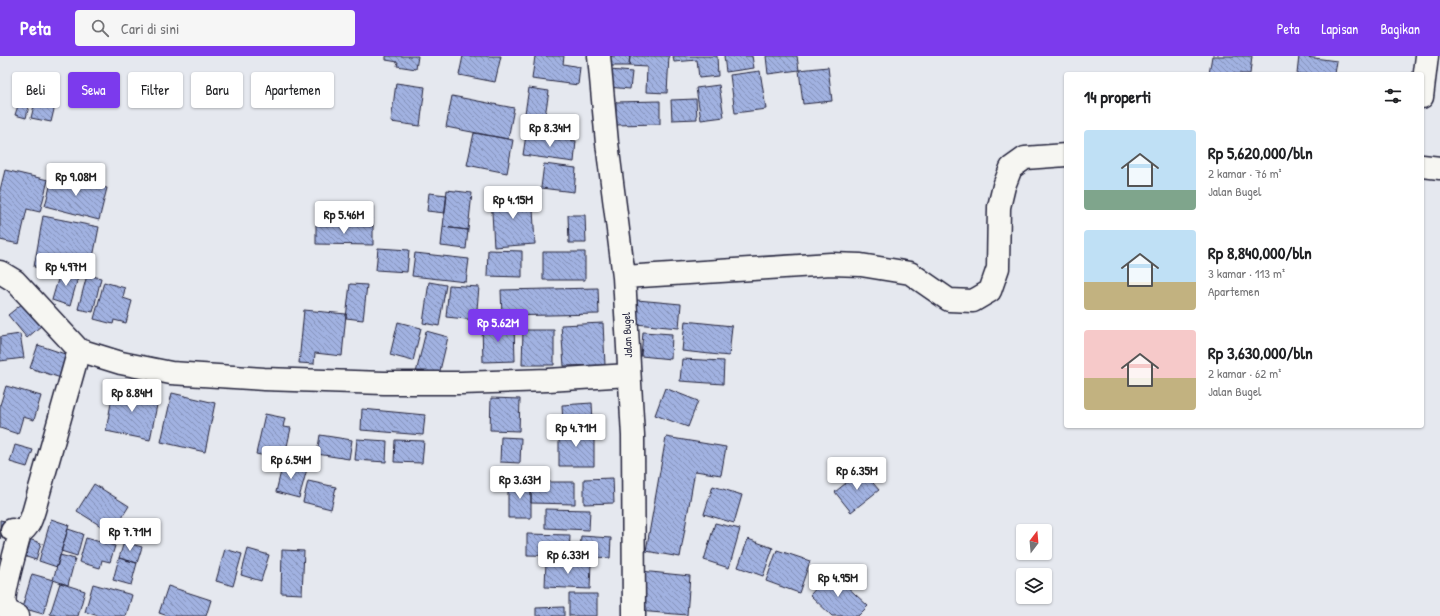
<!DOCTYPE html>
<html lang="id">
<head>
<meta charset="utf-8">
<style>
  body { margin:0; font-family:"Patrick Hand",sans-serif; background:#f6f6f6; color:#202124; height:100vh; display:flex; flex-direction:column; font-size:15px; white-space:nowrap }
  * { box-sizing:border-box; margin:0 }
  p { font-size:13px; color:#757577 }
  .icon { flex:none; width:22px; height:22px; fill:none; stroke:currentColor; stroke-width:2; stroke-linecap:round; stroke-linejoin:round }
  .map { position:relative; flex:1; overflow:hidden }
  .sheet { position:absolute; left:1064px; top:16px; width:360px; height:356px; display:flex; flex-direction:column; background:#fff; border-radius:4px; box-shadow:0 1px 3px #0004 }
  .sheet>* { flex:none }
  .hud { position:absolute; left:12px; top:16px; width:380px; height:36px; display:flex; gap:8px }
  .needle { width:26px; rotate:16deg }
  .controls { position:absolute; left:1016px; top:468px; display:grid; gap:8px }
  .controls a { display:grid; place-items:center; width:36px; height:36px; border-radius:4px; background:#fff; box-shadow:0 1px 3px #0004; font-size:20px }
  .price { position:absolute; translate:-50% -34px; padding:0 9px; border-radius:4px; background:#fff; color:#222; font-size:13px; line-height:26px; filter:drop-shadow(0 1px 2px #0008) }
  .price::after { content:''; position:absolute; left:50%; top:24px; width:12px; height:9px; margin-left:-6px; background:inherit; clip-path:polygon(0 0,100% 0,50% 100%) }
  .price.on { background:#7c3aed; color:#fff }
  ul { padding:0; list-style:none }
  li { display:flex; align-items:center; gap:12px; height:100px; padding:0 20px }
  li span { display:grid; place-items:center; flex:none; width:112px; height:80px; border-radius:4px; color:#555 }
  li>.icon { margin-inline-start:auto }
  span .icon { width:48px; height:48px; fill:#fffc; stroke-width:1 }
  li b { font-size:17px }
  h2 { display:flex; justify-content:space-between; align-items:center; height:48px; padding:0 20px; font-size:17px }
  .tag { padding:0 14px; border-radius:4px; background:#fff; box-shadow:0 1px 3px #0004; font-size:14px; line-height:36px }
  .tag.on { background:#7c3aed; color:#fff }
  header { display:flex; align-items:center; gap:24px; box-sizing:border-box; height:56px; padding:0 20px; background:#7c3aed; color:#fff }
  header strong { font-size:19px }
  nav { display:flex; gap:22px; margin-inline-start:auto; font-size:14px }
  .search { width:280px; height:36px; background:#f6f6f6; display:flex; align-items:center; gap:10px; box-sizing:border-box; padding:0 14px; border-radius:4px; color:#757577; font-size:15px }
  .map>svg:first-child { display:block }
</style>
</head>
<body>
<header>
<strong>Peta</strong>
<div class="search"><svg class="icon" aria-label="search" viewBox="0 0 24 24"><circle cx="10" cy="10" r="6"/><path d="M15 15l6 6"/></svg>Cari di sini</div>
<nav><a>Peta</a><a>Lapisan</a><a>Bagikan</a></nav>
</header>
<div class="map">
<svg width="1440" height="560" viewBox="0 0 1440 560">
  <defs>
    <pattern id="building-back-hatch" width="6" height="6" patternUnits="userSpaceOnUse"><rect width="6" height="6" fill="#a1b2e1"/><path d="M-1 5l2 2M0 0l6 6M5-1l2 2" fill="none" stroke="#8390b8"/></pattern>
  </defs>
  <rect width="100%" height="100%" fill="#e5e8ef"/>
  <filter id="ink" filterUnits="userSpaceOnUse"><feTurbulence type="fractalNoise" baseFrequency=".025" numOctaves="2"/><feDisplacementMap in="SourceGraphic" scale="8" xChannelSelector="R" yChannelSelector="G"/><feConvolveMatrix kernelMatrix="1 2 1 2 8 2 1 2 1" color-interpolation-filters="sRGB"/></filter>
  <g filter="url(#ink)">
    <path fill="url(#building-back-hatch)" stroke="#22223b" d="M 386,0 L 418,0 L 416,13 L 397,10 L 398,6 L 386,4 Z
      M 463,0 L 501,0 L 495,26 L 459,19 Z
      M 535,0 L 564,0 L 563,8 L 580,11 L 578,29 L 532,23 Z
      M 603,0 L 630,0 L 629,10 L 603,10 Z
      M 630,0 L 669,0 L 667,37 L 646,36 L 647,11 L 629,10 Z
      M 673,0 L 717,0 L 718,20 L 699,22 L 697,4 L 674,6 Z
      M 724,0 L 752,0 L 754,12 L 726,16 Z
      M 766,0 L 797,0 L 799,14 L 768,18 Z
      M 1212,0 L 1252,0 L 1250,18 L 1209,18 Z
      M 1299,0 L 1337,5 L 1335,18 L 1297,18 Z
      M 828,11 L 832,45 L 803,48 L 799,14 Z
      M 610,14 L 632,16 L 630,33 L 608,31 Z
      M 760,15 L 766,53 L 735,57 L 730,19 Z
      M 396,27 L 425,31 L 420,70 L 391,66 Z
      M 719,29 L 724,61 L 701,64 L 696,32 Z
      M 529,32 L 549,35 L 542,79 L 522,76 Z
      M 37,37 L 57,41 L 51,66 L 31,62 Z
      M 452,40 L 514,52 L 508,83 L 446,71 Z
      M 20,43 L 30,46 L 26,62 L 15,59 Z
      M 696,43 L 697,63 L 672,64 L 671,44 Z
      M 660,45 L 660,68 L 616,69 L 616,46 Z
      M 474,77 L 513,84 L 507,117 L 467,109 Z
      M 526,79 L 576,85 L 574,106 L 523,99 Z
      M 544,108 L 576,112 L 574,136 L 541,132 Z
      M 5,114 L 48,124 L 40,156 L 27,153 L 19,188 L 0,184 L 0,134 Z
      M 53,119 L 107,132 L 99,164 L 45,150 Z
      M 447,134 L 472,137 L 468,174 L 443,171 Z
      M 532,136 L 535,188 L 494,191 L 491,139 Z
      M 429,137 L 447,139 L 445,157 L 427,155 Z
      M 339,149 L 373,150 L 373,170 L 339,169 Z
      M 568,159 L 585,159 L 586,187 L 569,187 Z
      M 43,160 L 99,171 L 89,222 L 34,211 Z
      M 316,169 L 373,170 L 373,189 L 316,188 Z
      M 443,171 L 468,174 L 466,193 L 441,190 Z
      M 378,192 L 409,194 L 407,216 L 376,214 Z
      M 488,194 L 522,195 L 522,221 L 487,220 Z
      M 543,196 L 585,196 L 585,224 L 543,224 Z
      M 415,197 L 469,203 L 466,226 L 412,220 Z
      M 61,213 L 79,218 L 70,250 L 52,244 Z
      M 87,219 L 101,222 L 93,256 L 78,253 Z
      M 104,226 L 125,232 L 123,242 L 132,245 L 126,267 L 114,264 L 113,268 L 94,263 Z
      M 429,226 L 446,229 L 439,270 L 423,267 Z
      M 350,228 L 367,229 L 363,264 L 346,262 Z
      M 449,229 L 479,231 L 476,264 L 446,261 Z
      M 598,232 L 599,258 L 502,260 L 501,234 Z
      M 637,244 L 681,248 L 679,272 L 635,268 Z
      M 23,247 L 42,269 L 27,282 L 8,259 Z
      M 304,254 L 346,258 L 342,300 L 315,297 L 314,308 L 299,307 Z
      M 685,265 L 732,270 L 729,300 L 682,295 Z
      M 398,266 L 421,272 L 413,305 L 390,299 Z
      M 603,267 L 605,309 L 564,310 L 561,269 Z
      M 514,268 L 515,305 L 483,306 L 482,269 Z
      M 523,274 L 554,274 L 554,309 L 522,309 Z
      M 426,275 L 448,281 L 438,323 L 416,317 Z
      M 643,276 L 672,278 L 671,303 L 641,300 Z
      M 20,278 L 24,302 L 0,305 L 0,281 Z
      M 38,289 L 71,300 L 64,323 L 30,312 Z
      M 682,303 L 724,305 L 723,328 L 680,325 Z
      M 6,330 L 41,340 L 34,364 L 23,361 L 18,378 L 0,372 L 0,349 Z
      M 114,330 L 159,339 L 150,384 L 106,375 Z
      M 665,332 L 698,345 L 688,371 L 655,359 Z
      M 172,337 L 215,347 L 205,396 L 161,386 Z
      M 491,342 L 520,343 L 519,375 L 490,374 Z
      M 592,347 L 593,367 L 563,369 L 562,349 Z
      M 362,353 L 425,359 L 423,379 L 361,374 Z
      M 265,358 L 285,362 L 283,371 L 291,372 L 284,404 L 256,398 Z
      M 559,373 L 594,373 L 594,410 L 559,410 Z
      M 320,379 L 352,384 L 349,403 L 317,398 Z
      M 501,381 L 521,382 L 520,407 L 500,406 Z
      M 666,381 L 726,391 L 721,419 L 695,415 L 680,501 L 646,495 Z
      M 357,383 L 387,385 L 386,406 L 355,404 Z
      M 395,384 L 424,385 L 422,407 L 394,406 Z
      M 15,389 L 33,394 L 27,411 L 10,406 Z
      M 283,407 L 307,413 L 299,442 L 276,436 Z
      M 862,414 L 879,434 L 851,456 L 835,436 Z
      M 613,422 L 614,447 L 584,448 L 584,423 Z
      M 308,425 L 336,431 L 331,453 L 303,446 Z
      M 508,426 L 531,426 L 531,462 L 508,462 Z
      M 531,426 L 575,426 L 575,448 L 531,447 Z
      M 94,428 L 129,450 L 112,477 L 77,455 Z
      M 713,430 L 742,439 L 734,467 L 704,458 Z
      M 545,453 L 590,454 L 589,474 L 545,472 Z
      M 51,463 L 69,469 L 57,511 L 39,505 Z
      M 0,464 L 5,465 L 0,483 Z
      M 715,467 L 740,473 L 729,512 L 704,504 Z
      M 68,473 L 83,478 L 77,500 L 61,495 Z
      M 527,478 L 570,479 L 569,500 L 527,499 Z
      M 581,480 L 611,482 L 610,502 L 580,500 Z
      M 22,481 L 41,487 L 36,504 L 17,498 Z
      M 86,482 L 115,490 L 110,506 L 102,504 L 100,512 L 79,506 Z
      M 748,483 L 773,492 L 763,520 L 738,511 Z
      M 124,486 L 142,491 L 137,507 L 119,502 Z
      M 225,493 L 242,498 L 233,530 L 216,525 Z
      M 248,493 L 269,499 L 261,525 L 241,519 Z
      M 282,494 L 304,495 L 302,538 L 281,537 Z
      M 777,494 L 810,505 L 799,537 L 766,525 Z
      M 60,499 L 75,503 L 68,529 L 53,524 Z
      M 119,502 L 137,507 L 131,529 L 113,524 Z
      M 546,505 L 591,507 L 590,533 L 545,531 Z
      M 641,515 L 690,520 L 687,559 L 638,555 Z
      M 831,516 L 868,550 L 858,560 L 832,560 L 810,539 Z
      M 32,518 L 53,524 L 43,558 L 22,552 Z
      M 60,527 L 85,535 L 78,560 L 58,560 L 50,558 Z
      M 93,528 L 132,539 L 126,560 L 99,560 L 85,556 Z
      M 168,530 L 211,544 L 206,560 L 168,560 L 159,557 Z
      M 569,538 L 597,538 L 597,560 L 569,560 Z
      M 564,551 L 564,560 L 536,560 L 536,552 Z"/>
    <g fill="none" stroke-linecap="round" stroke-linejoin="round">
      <g stroke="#22223b" stroke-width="25">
        <path id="minor" d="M 599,0 L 607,87 L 624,221 L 633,380 L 634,560
          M 1422,41 L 1427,0
          M 1422,110 L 1440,112
          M 0,216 L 15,225 L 79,294 L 34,454 C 31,464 29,471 20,477 L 12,474
          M 624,221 L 831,208 L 861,209 L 910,217 L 949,244 L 973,245 L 990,235 L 998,212 L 999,151 L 1004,130 L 1011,112 L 1025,102 L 1066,99
          M 79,294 L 121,307 L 171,317 L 264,323 L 384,327 L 461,327 L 548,324 L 629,319
          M 18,560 C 13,558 8,556 6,551 C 1,541 17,490 20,477"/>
      </g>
      <use href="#minor" stroke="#f6f6f2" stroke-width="22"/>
    </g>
  </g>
  <g text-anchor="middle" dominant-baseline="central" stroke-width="3" stroke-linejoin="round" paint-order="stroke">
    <g font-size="11" fill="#22223b" stroke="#f6f6f2">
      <text transform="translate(627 279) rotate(-93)">Jalan Bugel</text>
    </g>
  </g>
</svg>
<div class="controls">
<a><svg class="needle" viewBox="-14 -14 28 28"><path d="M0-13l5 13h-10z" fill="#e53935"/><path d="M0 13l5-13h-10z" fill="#757577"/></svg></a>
<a><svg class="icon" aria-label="layers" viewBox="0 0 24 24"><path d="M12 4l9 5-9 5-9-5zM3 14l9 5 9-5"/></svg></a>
</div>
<b class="price" style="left:550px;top:92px">Rp 8.34M</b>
<b class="price" style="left:76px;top:141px">Rp 9.08M</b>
<b class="price" style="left:513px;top:164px">Rp 4.15M</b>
<b class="price" style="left:344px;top:179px">Rp 5.46M</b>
<b class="price" style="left:66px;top:231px">Rp 4.97M</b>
<b class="price on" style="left:498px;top:287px">Rp 5.62M</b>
<b class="price" style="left:132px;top:357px">Rp 8.84M</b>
<b class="price" style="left:576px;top:392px">Rp 4.71M</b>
<b class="price" style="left:291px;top:424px">Rp 6.54M</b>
<b class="price" style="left:857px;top:435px">Rp 6.35M</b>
<b class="price" style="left:520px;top:444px">Rp 3.63M</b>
<b class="price" style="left:130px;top:496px">Rp 7.71M</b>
<b class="price" style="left:568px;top:519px">Rp 6.33M</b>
<b class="price" style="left:838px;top:542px">Rp 4.95M</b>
<div class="hud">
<a class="tag">Beli</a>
<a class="tag on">Sewa</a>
<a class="tag">Filter</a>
<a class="tag">Baru</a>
<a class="tag">Apartemen</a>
</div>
<section class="sheet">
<h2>14 properti<svg class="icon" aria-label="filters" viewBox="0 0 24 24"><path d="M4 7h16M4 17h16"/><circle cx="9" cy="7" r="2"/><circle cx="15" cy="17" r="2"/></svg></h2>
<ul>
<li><span style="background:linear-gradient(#bfe0f5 75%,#7fa58c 0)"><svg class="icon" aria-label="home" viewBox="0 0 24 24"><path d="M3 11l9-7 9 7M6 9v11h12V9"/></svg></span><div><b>Rp 5,620,000/bln</b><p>2 kamar · 76 m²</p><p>Jalan Bugel</p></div></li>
<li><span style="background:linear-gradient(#bfe0f5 65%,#c2b280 0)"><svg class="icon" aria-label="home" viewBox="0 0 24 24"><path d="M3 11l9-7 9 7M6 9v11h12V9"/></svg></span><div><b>Rp 8,840,000/bln</b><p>3 kamar · 113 m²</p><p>Apartemen</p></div></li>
<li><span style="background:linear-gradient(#f6c9c9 60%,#c2b280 0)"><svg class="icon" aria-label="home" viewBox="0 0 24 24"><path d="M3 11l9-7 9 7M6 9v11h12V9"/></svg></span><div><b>Rp 3,630,000/bln</b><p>2 kamar · 62 m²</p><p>Jalan Bugel</p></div></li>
</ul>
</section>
</div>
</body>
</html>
